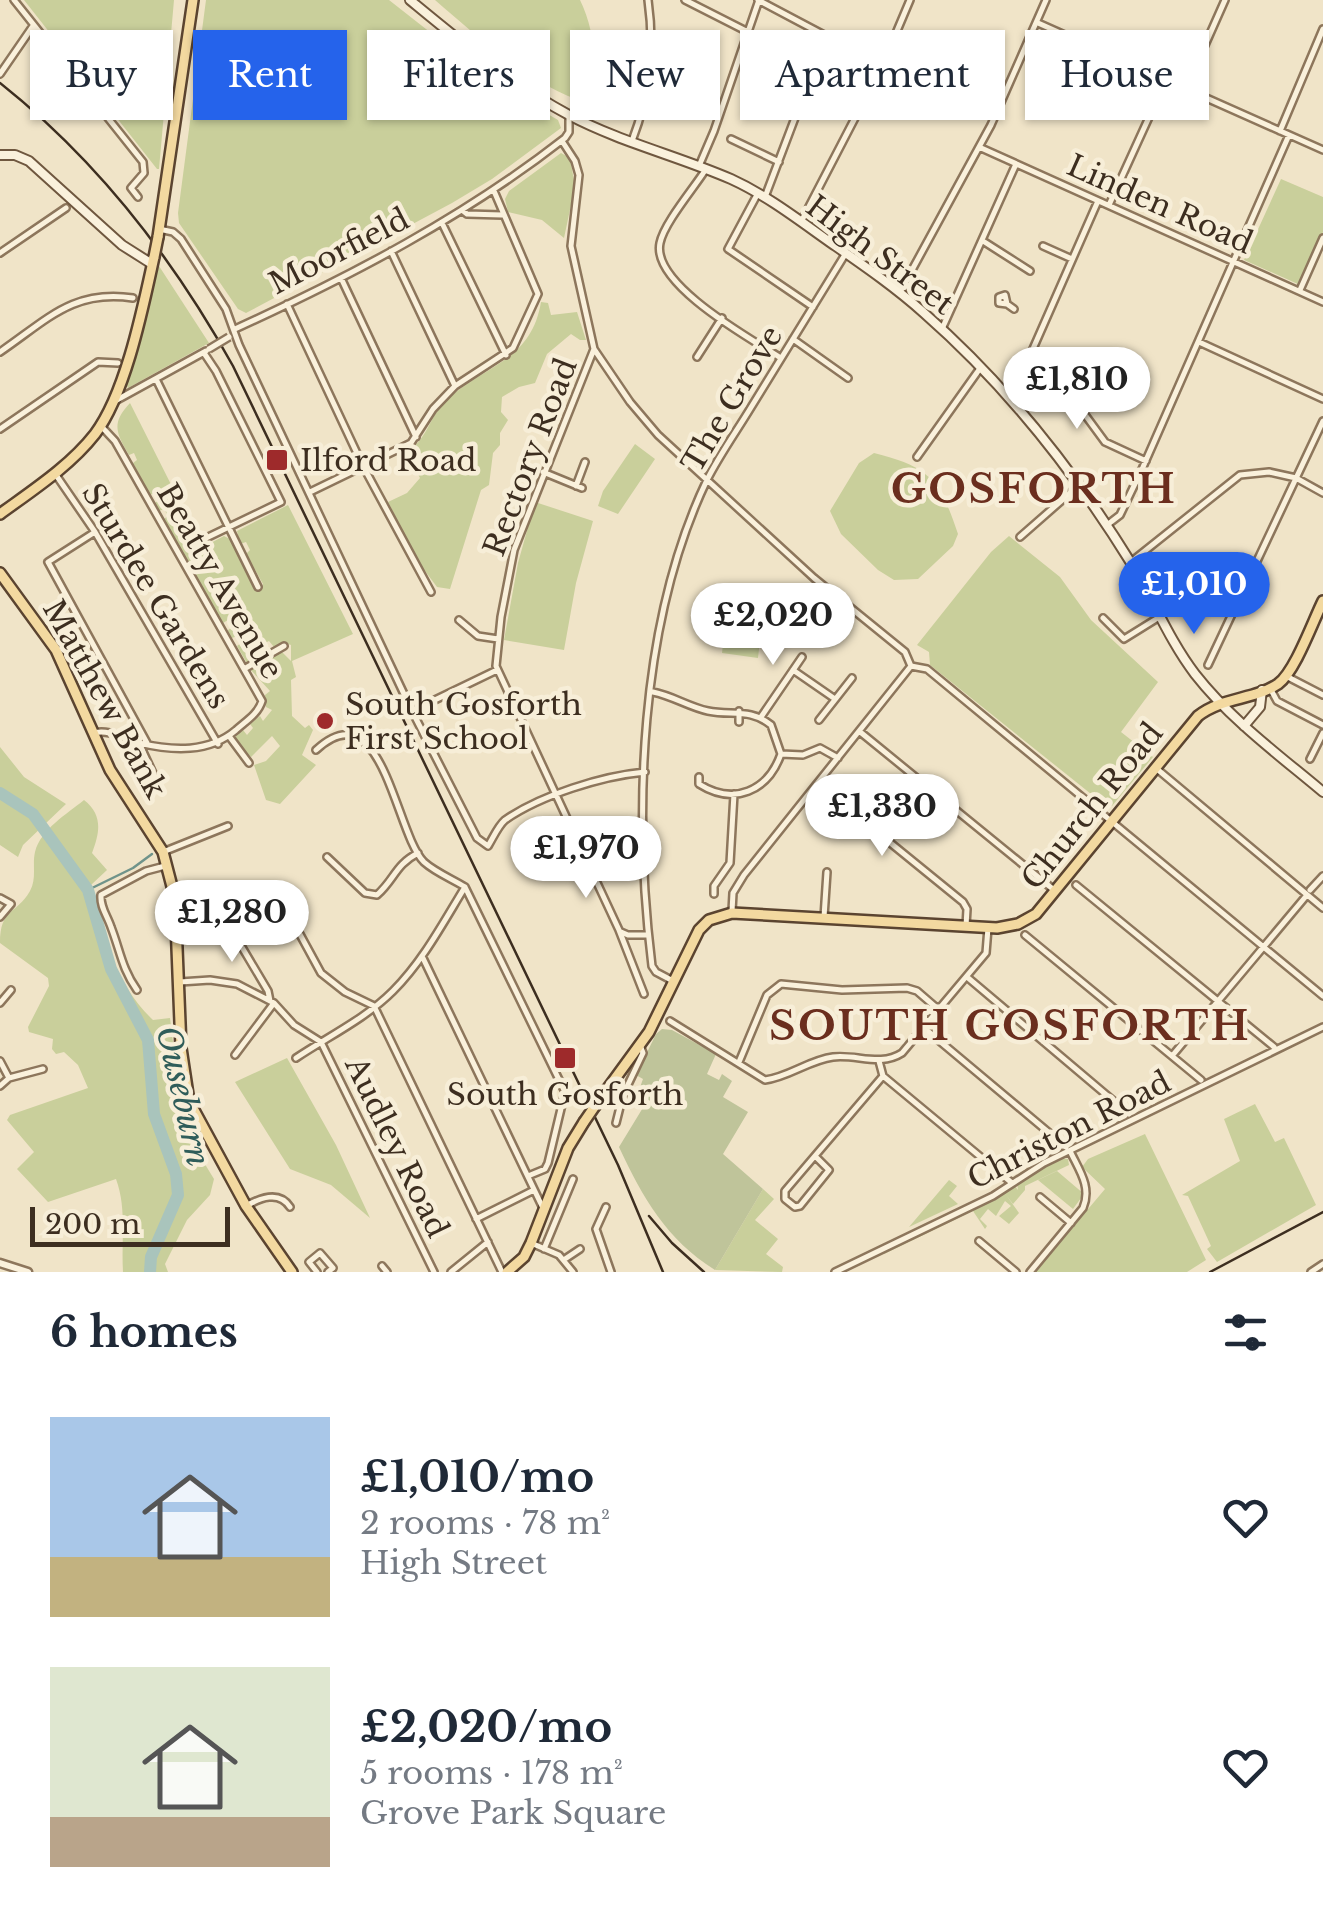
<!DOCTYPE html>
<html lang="en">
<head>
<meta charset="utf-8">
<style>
  body { margin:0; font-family:"Libre Baskerville",serif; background:#f6f6f7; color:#1f2937; height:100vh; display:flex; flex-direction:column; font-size:38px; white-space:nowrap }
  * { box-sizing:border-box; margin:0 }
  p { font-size:32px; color:#747a83 }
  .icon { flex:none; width:55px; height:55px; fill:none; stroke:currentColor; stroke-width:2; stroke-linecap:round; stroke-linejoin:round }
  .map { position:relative; height:1272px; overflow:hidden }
  .details { display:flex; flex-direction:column; background:#fff; flex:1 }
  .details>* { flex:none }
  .hud { position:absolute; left:30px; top:30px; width:1265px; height:90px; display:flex; gap:20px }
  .scale { position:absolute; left:30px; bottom:25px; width:200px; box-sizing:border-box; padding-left:10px; border:5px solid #3d2e20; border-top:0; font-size:28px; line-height:35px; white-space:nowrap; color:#3d2e20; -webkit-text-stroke:8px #f7eed8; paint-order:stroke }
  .price { position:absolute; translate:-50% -85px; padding:0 22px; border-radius:35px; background:#fff; color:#222; font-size:32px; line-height:65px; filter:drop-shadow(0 2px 5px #0008) }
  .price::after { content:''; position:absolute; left:50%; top:60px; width:30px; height:22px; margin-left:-15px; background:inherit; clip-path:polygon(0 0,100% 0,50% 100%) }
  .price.current { background:#2563eb; color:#fff }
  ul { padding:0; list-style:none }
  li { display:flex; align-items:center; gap:30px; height:250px; padding:0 50px }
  li span { display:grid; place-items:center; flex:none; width:280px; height:200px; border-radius:0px; color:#555 }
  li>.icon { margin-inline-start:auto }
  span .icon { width:120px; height:120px; fill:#fffc; stroke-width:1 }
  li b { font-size:42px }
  h2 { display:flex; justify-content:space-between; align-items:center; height:120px; padding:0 50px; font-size:42px }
  .pill { padding:0 35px; border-radius:0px; background:#fff; box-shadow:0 2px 8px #0004; font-size:35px; line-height:90px }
  .pill.current { background:#2563eb; color:#fff }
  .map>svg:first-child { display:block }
</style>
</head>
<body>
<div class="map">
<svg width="1323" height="1272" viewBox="0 0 1323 1272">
  <rect width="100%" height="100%" fill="#f0e4c8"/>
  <path fill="#c9cf9b" d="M 24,0 L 174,0 L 159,169 L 157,169 Z
    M 206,0 L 389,0 L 496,84 L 558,120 L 561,128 L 492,179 L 452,203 L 246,313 L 238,309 L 179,223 L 178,213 Z
    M 435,0 L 580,0 C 594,28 601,75 588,103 C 532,87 478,37 435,0 Z
    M 561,153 L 570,158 L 575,186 L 564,238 L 542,220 L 508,212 L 505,199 L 509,191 Z
    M 1281,179 L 1323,197 L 1323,232 L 1300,285 L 1244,260 Z
    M 159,266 L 209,343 L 128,388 L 125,382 Z
    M 541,302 L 548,303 L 551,315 L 577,312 L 586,340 L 580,340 L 571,334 L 547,354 L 535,383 L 519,387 L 502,397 L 501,412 L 508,420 L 500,433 L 500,445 L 493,453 L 489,485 L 481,490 L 450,589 L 437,587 L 419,563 L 388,502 L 407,493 L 420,478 L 406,452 C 427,441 429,417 445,402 C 482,365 531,363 541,302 Z
    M 130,403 L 201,544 L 205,546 L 224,536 L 230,539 L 254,589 L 260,591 L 263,584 L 246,554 L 250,550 L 246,542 L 240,544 L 237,531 L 288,505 L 353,634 L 292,661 L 296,677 L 291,680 L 292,716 L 305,728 L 309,725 L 313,730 L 302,755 L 316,765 L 280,804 L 266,800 L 254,765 L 266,761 L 280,746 L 272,736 L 251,757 L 234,738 L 243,730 L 247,735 L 253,728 L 250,724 L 260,716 L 263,721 L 272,710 L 266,707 L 265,695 L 270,691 L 250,669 L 281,651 L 291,661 L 291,645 L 282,642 L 274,647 L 269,641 L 263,644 L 267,651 L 248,665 L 237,646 L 241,643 L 237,636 L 232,638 L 227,631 L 232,627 L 228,620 L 223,623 L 195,575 L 199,572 L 195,565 L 190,567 L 164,519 L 168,516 L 164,509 L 159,511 L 155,503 L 159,500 L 155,493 L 150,495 L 133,463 L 137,460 L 134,453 L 129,455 C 116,433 111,423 130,403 Z
    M 635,444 L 655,459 L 618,514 L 598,506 L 603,491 Z
    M 874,453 C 931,467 940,481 958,534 L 953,546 L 918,579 L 894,580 L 878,570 L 841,534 L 830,511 L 859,463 Z
    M 535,502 L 593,521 L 576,583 L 564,650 L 504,640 L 518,563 Z
    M 1009,536 L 1060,577 L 1091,620 L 1158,682 L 1121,732 L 1153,757 L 1112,806 L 1106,806 L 930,665 L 929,652 L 917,645 L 991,552 Z
    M 724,635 L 760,640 L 758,658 L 722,653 Z
    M 0,747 L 24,777 L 66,804 L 23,845 L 18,857 L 0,845 Z
    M 84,800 C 103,815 100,832 92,853 L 107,870 L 91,885 C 104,935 114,983 153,1020 L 170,1018 L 184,1130 L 214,1179 L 210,1195 L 187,1220 L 165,1264 L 168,1272 L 123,1272 C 121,1240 127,1209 116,1179 L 48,1202 L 17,1169 L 34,1152 L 7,1120 L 10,1115 L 88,1088 L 78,1065 L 64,1052 L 56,1054 L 52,1049 L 53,1039 L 29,1032 L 28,1027 L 49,986 L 48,978 L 0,943 C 0,908 16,915 30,891 C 37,878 32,865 35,852 C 41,829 67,814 84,800 Z
    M 287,1058 L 336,1145 L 370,1218 L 331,1185 L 290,1169 L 235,1082 Z
    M 1255,1104 L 1275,1142 L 1284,1138 L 1316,1205 L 1217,1262 L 1207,1249 L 1211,1246 L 1188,1196 L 1182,1195 L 1240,1161 L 1224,1119 Z
    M 1145,1134 L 1206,1260 L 1187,1272 L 1035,1272 L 1105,1189 L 1082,1167 L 1088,1159 Z
    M 1060,1158 L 1068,1159 L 1069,1165 L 1025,1186 L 1025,1190 L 1013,1204 L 1006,1195 L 1019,1213 L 1009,1224 L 999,1216 L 1011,1206 L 1005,1201 L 996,1216 L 988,1209 L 980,1219 L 987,1226 L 985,1229 L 973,1211 L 884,1254 L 885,1250 L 1015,1186 L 1018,1190 L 1017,1184 Z
    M 1057,1171 L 1084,1194 L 1073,1209 L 1038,1180 Z
    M 949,1180 L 957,1186 L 949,1196 L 958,1204 L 909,1227 Z
    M 763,1189 L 774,1199 L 755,1220 L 778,1239 L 766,1254 L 783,1267 L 782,1272 L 715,1270 Z"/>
  <path fill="#bfc49a" d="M 662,1029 L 672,1030 L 716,1054 L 707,1074 L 719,1080 L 722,1074 L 732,1081 L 723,1097 L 748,1112 L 723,1154 L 763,1189 L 715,1270 C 666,1239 643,1198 619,1147 L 644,1106 L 635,1101 L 643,1079 L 636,1075 L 656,1034 Z"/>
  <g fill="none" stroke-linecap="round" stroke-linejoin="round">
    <path stroke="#6f938a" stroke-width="2.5" d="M 88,890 L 133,868 L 152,854"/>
    <path stroke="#a9c4bc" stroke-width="12" d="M 0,793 L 33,814 L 88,890 L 111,969 L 148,1040 L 154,1114 L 176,1174 L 178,1195 L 151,1257 L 150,1272"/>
    <g stroke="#8d765c" stroke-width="10">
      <path id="minor" d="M 14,0 L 143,162 L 144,173 L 131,188 L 138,197
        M 685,0 L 748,32
        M 758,0 L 826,36 L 765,197
        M 1038,23 L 1323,150
        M 0,74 L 33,26
        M 1186,88 L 1225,0
        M 1280,131 L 1323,29
        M 731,139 L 779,162
        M 562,141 L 575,161 L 579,175 L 571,246 L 594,349 L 630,402 L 658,435 L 814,578 L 905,652 L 911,666 L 927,669 L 1323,996
        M 632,141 C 650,94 655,50 648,0
        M 979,147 L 1323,302
        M 699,166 L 714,131 L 759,0
        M 706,169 C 694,188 664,223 660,243 C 651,284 751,339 781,358
        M 758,193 L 728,249 L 813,307
        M 1109,205 L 1166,80
        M 462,210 L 467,214 L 502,215
        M 801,222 L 883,64 L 910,0
        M 442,223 L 506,355
        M 159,229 L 173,232 L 181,239 L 226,309 L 239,345 L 412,711 L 477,838 L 488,846 C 493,838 498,826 505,820 C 541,795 602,776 645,772
        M 983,241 L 1030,271
        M 1043,246 L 1072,259
        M 391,251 L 455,386
        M 0,253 L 66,208
        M 341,278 L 416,437
        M 1300,290 L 1323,238
        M 900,292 L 991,125 L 1046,0
        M 287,304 L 363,466 L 431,592
        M 1007,304 L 999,303 L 999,297 L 1005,295 L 1007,304 L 1014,309
        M 235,329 C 351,276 464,217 565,138 L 569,132 L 569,115
        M 942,329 L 1016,164
        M 793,339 L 848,378
        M 1199,342 L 1323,399
        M 594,349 L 514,550 L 501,617 L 496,666 L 619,930 L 644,994
        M 0,352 C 47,320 73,289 133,298
        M 697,357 L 722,318
        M 1022,372 L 1069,393 L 1105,442 L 1146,461
        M 156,379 L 258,587
        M 1009,396 L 1014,392 L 1098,201
        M 115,401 L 206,351
        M 0,429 L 98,362 L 118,363
        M 917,457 L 981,367
        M 543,472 L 582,488
        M 56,475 L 95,532 L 218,744
        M 576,486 L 585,462
        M 310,492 L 411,443 L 433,409 L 455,386 L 513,348 L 538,294 L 494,191
        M 1107,525 L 1120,515 L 1143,467 L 1289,135
        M 95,532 L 48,562 L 147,743
        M 1020,537 L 1077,487
        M 202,540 L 281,502 L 216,371 L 204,353
        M 1131,562 L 1240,475 L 1269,472 L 1296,478 L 1323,493
        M 1103,618 L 1124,639 L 1161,616
        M 459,620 L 478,636 L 498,639
        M 1208,665 L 1323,421
        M 244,669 L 284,646
        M 793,670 L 835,699
        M 1286,676 L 1323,695
        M 1270,688 L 1277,701 L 1323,725
        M 653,692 C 673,696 689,707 708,711 C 732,716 750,708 771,725 L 781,754 C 768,791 734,806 699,784 L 699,777
        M 412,711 L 497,670
        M 761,717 L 802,657
        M 819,720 L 852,678
        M 739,722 L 739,711
        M 859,731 L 1054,890
        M 94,733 C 110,729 123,739 139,743 C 173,751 209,753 236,730 C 246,721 258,714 262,701 L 115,441 L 101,426
        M 229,736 L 249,763
        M 139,743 L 158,784
        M 316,750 C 383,688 395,833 424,862 C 435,872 452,879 465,887
        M 781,754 L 803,755 L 820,748 L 838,758
        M 1310,759 L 1323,733
        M 1157,769 L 1323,908
        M 818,784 L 963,902 L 967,909 L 966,926
        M 163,852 L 228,826
        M 327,857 L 365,893 L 377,895 C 395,879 395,865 418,853
        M 1076,885 L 1274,1047
        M 465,887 L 565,1092 L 548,1163 L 545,1169 L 528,1176
        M 1310,890 L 1323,876
        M 714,894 L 714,886 L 730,863 L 734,794
        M 0,898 L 11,904 L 0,917
        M 732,911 L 733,893 L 744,875 L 911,666
        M 824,917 L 827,872
        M 621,932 L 628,935 L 648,935
        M 1025,935 L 1201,1080
        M 422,956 L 542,1206
        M 967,977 L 1129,1114
        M 673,981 L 656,972 L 652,966 C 633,813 639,622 707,480 C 719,456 736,432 750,409 C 782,357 814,305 846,253
        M 180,982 L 210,980 L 237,984 L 274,1003 L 294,1025 L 321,1042 L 434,1272
        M 137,990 C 122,969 120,950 111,927 C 107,915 100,907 101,895 L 146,871 L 165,866
        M 270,1001 L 268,991 L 224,917 L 227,907 L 269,888 L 278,894 L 321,973 L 345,992 L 374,1006 L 502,1272
        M 0,1003 L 11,990
        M 670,1021 L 765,1080 C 789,1077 809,1060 833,1057 C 857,1054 880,1067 902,1053 L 986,953 L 988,928
        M 924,1028 L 1066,1147
        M 235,1055 L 274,1003
        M 1172,1056 L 1307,895
        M 296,1058 C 329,1036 365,1019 393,991 C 423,961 443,923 465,887
        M 0,1061 L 9,1078 L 0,1086
        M 879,1061 L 883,1076 L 1012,1183
        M 739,1062 L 767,995 L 781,984 L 842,990 L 907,988 L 917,991 L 939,1010
        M 9,1078 L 43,1069
        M 616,1123 L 623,1095 L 643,1053 L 640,1045
        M 816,1157 L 829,1170 L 800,1206 L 795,1207 L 785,1199 L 785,1191 L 883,1076
        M 1040,1197 L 1071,1223
        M 246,1206 C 260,1198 279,1190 290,1207
        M 606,1207 L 596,1229 L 611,1272
        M 476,1219 L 534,1190
        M 979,1241 L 1016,1272
        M 531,1243 L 559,1255 L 573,1272
        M 544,1249 L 573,1179
        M 565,1259 L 580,1249
        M 382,1266 L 387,1272
        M 317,1272 L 309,1262 L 320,1253 L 333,1268 L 328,1272
        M 451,1272 L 488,1242
        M 835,1272 L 993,1196 L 1044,1163 L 1323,1027
        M 1030,1272 L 1083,1208 C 1092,1187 1079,1170 1070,1151
        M 1311,1272 L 1323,1264"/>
    </g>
    <g stroke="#8d765c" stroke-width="11">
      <path id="tertiary" d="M 0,1263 L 28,1272"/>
    </g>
    <g stroke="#6f573f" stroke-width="12">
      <path id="secondary" d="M 410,0 C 461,42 511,84 569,115 C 620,142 678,156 731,179 C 766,195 796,218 827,240 C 860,263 894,286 924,313 C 1005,384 1074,471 1131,563 C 1153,599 1169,640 1195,674 C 1231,720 1279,755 1323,792
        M 0,155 L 15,155 L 29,161 L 122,245 L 152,264
        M 1244,726 L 1260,707 L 1262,690"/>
    </g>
    <g stroke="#5b4430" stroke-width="14">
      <path id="primary" d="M 158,237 L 193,0
        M 0,514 C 33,490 70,466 95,434 C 126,393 143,307 154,257
        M 0,573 L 56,650 L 110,770 L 163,852 L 175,898 L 181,1048 L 189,1101 L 246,1206 L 292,1272
        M 595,1106 L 649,1032 L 699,930 L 709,920 L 732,913 L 997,928 L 1018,924 L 1036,914 L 1198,716 C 1222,697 1254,700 1278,684 C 1295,672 1313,621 1323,601
        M 507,1272 L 524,1257 L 531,1243 L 568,1148 L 584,1122"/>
    </g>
    <use href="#minor" stroke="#faf1dc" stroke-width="5"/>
    <use href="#tertiary" stroke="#faf1dc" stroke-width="6"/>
    <use href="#secondary" stroke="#faf1dc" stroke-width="8"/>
    <use href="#primary" stroke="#f3d9a0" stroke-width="9"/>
    <path stroke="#3d2e20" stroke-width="2.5" d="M 0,83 C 97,160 173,258 233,366 L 618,1165 L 663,1272
      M 649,1216 L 672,1243 L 704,1272
      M 1210,1272 L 1323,1212"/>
    <g stroke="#8d765c" stroke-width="10" stroke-linecap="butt">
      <path id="minor-bridge" d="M 209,349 L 229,337"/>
    </g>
    <g stroke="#5b4430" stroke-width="14" stroke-linecap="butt">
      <path id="primary-bridge" d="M 154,257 L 158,237
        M 584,1122 L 595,1106"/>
    </g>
    <use href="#minor-bridge" stroke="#faf1dc" stroke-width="5"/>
    <use href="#primary-bridge" stroke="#f3d9a0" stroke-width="9"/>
  </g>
  <g fill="#9e2a2b" stroke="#f7eed8" stroke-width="4">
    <rect x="265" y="448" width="24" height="24" rx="5"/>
    <circle cx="325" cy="721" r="10"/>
    <rect x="553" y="1046" width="24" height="24" rx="5"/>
  </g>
  <g text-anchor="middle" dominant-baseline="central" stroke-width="9" stroke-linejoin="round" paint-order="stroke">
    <g font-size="30" fill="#3d2e20" stroke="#f7eed8">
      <text transform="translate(1160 204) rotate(24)">Linden Road</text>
      <text transform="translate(339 251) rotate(-27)">Moorfield</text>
      <text transform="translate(880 255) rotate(37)">High Street</text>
      <text transform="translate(732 399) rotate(-59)">The Grove</text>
      <text transform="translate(530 457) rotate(-69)">Rectory Road</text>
      <text transform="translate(220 581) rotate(60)">Beatty Avenue</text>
      <text transform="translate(156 596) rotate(59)">Sturdee Gardens</text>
      <text transform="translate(105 699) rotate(61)">Matthew Bank</text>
      <text transform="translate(1092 806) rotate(-51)">Church Road</text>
      <text transform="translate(1069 1130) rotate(-27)">Christon Road</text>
      <text transform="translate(397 1147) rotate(64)">Audley Road</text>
    </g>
    <g font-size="30" fill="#3d2e20" stroke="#f7eed8" text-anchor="start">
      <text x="300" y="460">Ilford Road</text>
      <text x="345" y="704">South Gosforth<tspan x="345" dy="34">First School</tspan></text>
      <text x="565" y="1094" text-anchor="middle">South Gosforth</text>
    </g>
    <g font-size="32" font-style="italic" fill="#2f5d5a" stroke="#f7eed8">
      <text transform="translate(183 1096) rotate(77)">Ouseburn</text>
    </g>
    <g font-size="40" font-weight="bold" letter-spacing="2.5" fill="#6b2e1e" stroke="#f7eed8">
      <text x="1034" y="489">GOSFORTH</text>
      <text x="1010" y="1026">SOUTH GOSFORTH</text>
    </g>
  </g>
</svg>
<div class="scale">200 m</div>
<b class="price" style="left:1077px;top:432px">£1,810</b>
<b class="price current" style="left:1194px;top:637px">£1,010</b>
<b class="price" style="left:773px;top:668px">£2,020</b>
<b class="price" style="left:882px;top:859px">£1,330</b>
<b class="price" style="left:586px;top:901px">£1,970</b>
<b class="price" style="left:232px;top:965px">£1,280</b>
<div class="hud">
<a class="pill">Buy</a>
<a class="pill current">Rent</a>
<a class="pill">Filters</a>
<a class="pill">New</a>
<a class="pill">Apartment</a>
<a class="pill">House</a>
</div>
</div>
<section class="details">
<h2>6 homes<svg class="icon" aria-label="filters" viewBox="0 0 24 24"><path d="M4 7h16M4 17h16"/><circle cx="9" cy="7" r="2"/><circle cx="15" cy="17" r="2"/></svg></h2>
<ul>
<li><span style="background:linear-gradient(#a9c7e8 70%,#c2b280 0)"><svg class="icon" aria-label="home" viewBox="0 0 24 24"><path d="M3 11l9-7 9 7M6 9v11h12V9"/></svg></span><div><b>£1,010/mo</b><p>2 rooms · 78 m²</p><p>High Street</p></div><svg class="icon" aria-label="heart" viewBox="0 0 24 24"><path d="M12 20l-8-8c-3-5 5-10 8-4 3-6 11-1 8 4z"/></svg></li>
<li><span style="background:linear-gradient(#dfe7d0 75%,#b9a48a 0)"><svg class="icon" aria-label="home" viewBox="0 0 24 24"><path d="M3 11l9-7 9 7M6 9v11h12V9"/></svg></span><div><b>£2,020/mo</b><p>5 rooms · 178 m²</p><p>Grove Park Square</p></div><svg class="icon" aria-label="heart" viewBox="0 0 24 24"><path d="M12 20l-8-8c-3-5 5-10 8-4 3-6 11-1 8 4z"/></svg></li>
</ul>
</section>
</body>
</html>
